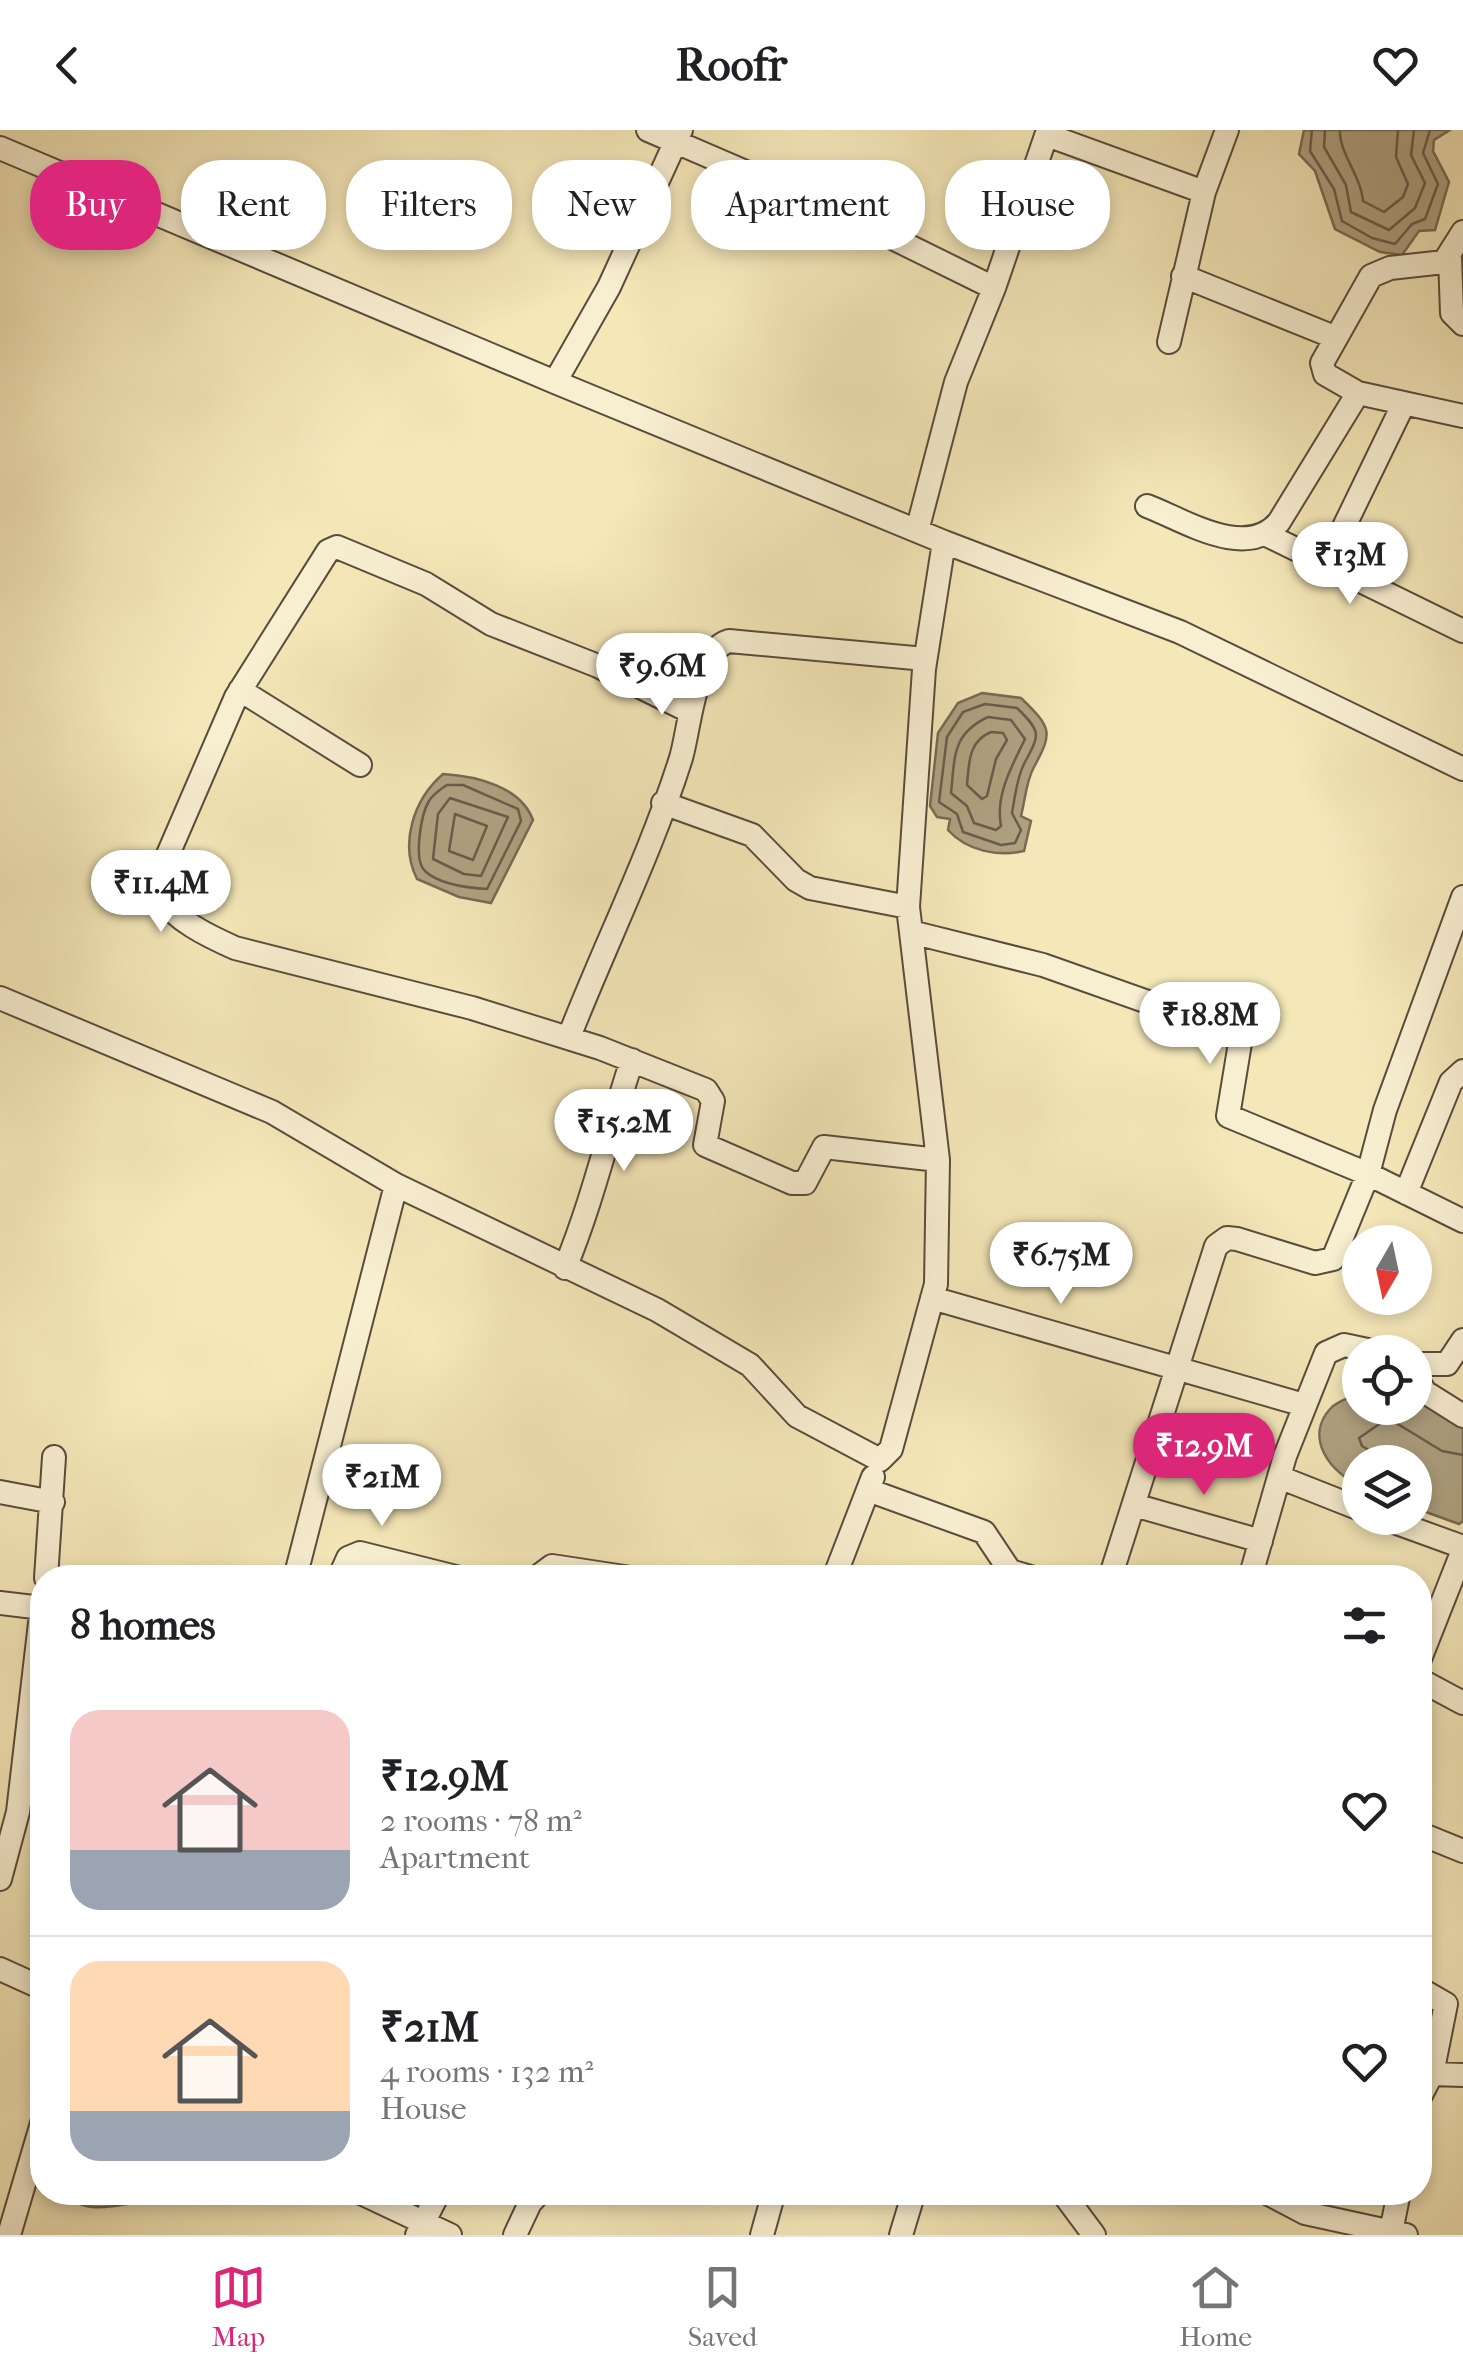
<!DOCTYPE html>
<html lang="en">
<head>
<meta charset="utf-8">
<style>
  body { margin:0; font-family:"IM FELL French Canon",serif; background:#f6f6f6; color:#202124; height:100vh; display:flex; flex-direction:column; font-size:38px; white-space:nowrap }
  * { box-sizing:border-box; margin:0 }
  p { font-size:32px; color:#757577 }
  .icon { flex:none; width:55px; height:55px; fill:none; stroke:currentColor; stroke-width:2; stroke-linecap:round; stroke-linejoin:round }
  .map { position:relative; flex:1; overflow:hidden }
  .sheet { position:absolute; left:30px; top:1435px; width:1402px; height:640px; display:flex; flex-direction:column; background:#fff; border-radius:40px; box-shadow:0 5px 15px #0003 }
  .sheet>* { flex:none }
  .hud { position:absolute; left:30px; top:30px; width:1405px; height:90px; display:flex; gap:20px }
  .needle { width:65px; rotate:189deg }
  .buttons { position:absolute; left:1342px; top:1095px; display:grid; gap:20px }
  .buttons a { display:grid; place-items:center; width:90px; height:90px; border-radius:50%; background:#fff; box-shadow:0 5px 15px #0003; font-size:50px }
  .price { position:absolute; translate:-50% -85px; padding:0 22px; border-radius:35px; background:#fff; color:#222; font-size:32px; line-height:65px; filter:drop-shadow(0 2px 5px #0008) }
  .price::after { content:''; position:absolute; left:50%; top:60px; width:30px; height:22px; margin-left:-15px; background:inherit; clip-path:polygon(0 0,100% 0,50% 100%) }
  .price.current { background:#db2777; color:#fff }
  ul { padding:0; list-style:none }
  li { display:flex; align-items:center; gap:30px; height:250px; padding:0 40px }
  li+li { border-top:2px solid #e0e0e0 }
  li span { display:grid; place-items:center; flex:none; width:280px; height:200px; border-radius:30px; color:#555 }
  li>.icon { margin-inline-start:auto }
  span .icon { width:120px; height:120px; fill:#fffc; stroke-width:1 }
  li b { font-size:42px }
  h2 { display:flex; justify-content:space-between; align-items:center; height:120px; padding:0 40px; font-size:42px }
  .tag { padding:0 35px; border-radius:40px; background:#fff; box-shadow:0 5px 15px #0003; font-size:35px; line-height:90px }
  .tag.current { background:#db2777; color:#fff }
  header { display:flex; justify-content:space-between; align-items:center; height:130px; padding:0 40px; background:#fff; font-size:45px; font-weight:700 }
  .tabs { display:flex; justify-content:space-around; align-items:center; height:140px; border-top:2px solid #e0e0e0; background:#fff; font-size:28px; color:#757577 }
  .tabs a { display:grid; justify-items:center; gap:5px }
  .tabs .current { color:#db2777 }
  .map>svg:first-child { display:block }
</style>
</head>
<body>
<header><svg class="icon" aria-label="back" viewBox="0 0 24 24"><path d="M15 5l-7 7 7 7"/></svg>Roofr<svg class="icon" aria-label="heart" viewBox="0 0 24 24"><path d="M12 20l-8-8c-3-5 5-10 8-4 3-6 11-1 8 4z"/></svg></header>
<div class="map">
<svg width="1463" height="2105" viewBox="0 0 1463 2105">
  <rect width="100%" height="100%" fill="#f4e7b8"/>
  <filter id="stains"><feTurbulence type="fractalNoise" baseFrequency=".002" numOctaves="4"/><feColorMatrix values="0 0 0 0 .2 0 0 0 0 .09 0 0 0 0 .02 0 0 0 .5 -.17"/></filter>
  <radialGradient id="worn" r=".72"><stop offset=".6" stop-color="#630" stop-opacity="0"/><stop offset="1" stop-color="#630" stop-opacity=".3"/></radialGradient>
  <path fill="#aea180" stroke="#786a54" stroke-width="2.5" d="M 1304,0 L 1450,0 L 1434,10 L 1433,21 L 1449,52 L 1435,100 L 1419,101 L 1402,125 L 1380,122 L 1335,99 L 1315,41 L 1299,24 Z
    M 982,563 L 1021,568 C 1052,598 1053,602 1034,637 C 1026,651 1025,671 1021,686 L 1031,691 L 1024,721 C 998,727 967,721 948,700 L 950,689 L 937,687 L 930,676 L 938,603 L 958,573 Z
    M 443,644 C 477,646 521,657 533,690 L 491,773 L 459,767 L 417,749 C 399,713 414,669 443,644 Z
    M 1415,1261 L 1463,1290 L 1463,1391 L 1459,1394 L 1415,1378 L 1415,1332 L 1360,1332 L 1360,1355 C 1331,1344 1303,1307 1331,1278 C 1337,1271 1352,1267 1360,1262 L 1360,1278 L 1415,1278 Z
    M 66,2063 L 66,2062 L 143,2063 L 139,2072 C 115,2076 81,2085 66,2063 Z"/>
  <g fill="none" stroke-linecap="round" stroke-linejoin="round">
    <path stroke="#6a5c4a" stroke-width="2.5" d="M 1312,0 L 1310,21 L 1334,59 L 1342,91 L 1372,108 L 1395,114 L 1412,94 L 1425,89 L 1438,54 L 1423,23 L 1430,0
      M 1325,0 L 1324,17 L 1346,55 L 1351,82 L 1389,100 L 1415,78 L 1425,53 L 1411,25 L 1414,0
      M 1340,0 C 1339,23 1361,46 1363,71 L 1384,82 L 1403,67 L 1408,54 L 1396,27 L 1398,0
      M 985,574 L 1017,578 C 1043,603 1039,605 1024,634 C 1017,647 1015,667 1012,683 L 1021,700 L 1015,713 L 1001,715 L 963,702 L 957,684 L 939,672 L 947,607 L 963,582 Z
      M 988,587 L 1011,590 L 1025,609 C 1012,636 995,665 1001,696 L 996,700 L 974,693 L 967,676 L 951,663 C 955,626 952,604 988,587 Z
      M 991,602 L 1003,603 L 1007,610 L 996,629 L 987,666 L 982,669 L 967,655 C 969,634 968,611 991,602 Z
      M 447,655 L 463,655 L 518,679 L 521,691 L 487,759 C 469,758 440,755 425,741 C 413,731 421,684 429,671 C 433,664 441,659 447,655 Z
      M 450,668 L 508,687 L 481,746 L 464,744 L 433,729 L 438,684 Z
      M 455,684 L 487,696 L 473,730 L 449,721 Z
      M 1389,1332 L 1362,1316 L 1359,1308 L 1388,1288 L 1442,1321 L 1463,1325"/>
    <g stroke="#5a4c3c" stroke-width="26">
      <path id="minor" d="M 648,0 L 850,87 L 994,158
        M 1047,5 L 1204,62
        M 0,18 L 555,252 L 944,412 L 1180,502 L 1463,639
        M 1463,102 L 1444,132 L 1390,138 L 1371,146 L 1322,233 L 1325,244 L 1358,263 L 1463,286
        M 1450,128 L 1452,183 L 1463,194
        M 1183,146 L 1334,207
        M 1169,212 L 1204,62 L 1227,0
        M 555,252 L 609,157 L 681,0
        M 1147,376 C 1184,390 1246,431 1279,392 L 1358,263
        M 917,401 L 956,252 L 994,158 L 1048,0
        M 1265,404 L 1463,501
        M 1325,436 L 1404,273
        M 240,560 L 360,635
        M 689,581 L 598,536 L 491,494 L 426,454 L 337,417 L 328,421 L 236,567 L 166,729 L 158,765 C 177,791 206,805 235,818 L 472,878 L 600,918 L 706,960 L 713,971 L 705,1015 L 792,1053 L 805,1053 L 824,1017 L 938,1030
        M 663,673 L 752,705 L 796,750 L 810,758 L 908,777
        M 911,802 L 1043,835 L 1227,900 L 1240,913 L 1228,986 L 1368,1044 L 1463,1091
        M 0,868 L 272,982 L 396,1055 L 657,1180 L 750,1235 L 797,1286 L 880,1330 L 891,1319 L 936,1154 L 938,1030 L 908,777 L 924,539 L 944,412
        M 569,907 C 605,815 651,723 681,628 C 690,598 694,522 729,511 L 925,529
        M 1406,1063 L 1451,952 L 1463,941
        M 565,1138 C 593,1070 609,1000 632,930
        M 932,1168 L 1304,1275
        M 1415,1234 L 1447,1234 L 1463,1210
        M 1415,1245 L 1425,1262 L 1463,1286
        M 1279,1347 L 1360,1379
        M 868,1360 L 984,1402 L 1010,1441 L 1034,1448
        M 0,1362 L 53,1372
        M 1134,1375 L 1261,1411
        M 1383,1388 L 1463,1417
        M 46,1448 L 54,1327
        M 295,1448 L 396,1055
        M 339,1448 L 348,1428 L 360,1423 L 460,1448
        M 536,1448 L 552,1436 L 631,1448
        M 834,1448 L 873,1347
        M 1110,1448 L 1216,1116 L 1227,1108 L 1237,1109 L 1315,1133 L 1333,1129 L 1368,1044 L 1385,980 L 1463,767
        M 1250,1448 L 1285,1326 L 1326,1223 L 1344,1215 L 1377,1222
        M 0,1473 L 42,1478
        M 1420,1529 L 1463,1420
        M 1420,1550 L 1463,1573
        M 1426,1706 L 1463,1721
        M 0,1749 L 18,1682 L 42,1476
        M 0,1839 L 42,1858
        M 1420,1859 L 1446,1874 L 1432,1944
        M 1420,1967 L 1432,1944 L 1463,1945
        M 359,2062 L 450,2105
        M 1062,2062 L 1094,2105
        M 1265,2062 L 1305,2083 L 1406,2105
        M 1391,2102 L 1399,2062
        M 9,2105 L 42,1993
        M 417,2105 L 439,2062
        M 515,2105 L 530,2073 L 540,2062
        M 762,2105 L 774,2062
        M 901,2105 L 914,2062"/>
    </g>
    <use href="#minor" stroke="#f8efd1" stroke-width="22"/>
  </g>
  <rect width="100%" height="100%" filter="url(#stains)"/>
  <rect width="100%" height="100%" fill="url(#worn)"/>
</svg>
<div class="buttons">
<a><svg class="needle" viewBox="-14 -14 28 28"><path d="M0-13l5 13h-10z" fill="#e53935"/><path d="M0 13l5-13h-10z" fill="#757577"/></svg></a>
<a><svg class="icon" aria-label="locate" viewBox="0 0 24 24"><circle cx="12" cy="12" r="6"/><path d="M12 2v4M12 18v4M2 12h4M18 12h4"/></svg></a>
<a><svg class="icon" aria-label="layers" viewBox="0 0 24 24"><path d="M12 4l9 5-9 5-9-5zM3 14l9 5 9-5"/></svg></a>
</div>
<b class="price" style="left:1350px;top:477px">₹13M</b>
<b class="price" style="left:662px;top:588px">₹9.6M</b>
<b class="price" style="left:161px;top:805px">₹11.4M</b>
<b class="price" style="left:1210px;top:937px">₹18.8M</b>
<b class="price" style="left:624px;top:1044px">₹15.2M</b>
<b class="price" style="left:1061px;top:1177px">₹6.75M</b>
<b class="price current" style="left:1204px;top:1368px">₹12.9M</b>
<b class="price" style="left:382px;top:1399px">₹21M</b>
<div class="hud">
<a class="tag current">Buy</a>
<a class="tag">Rent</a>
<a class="tag">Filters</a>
<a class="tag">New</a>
<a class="tag">Apartment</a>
<a class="tag">House</a>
</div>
<section class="sheet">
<h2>8 homes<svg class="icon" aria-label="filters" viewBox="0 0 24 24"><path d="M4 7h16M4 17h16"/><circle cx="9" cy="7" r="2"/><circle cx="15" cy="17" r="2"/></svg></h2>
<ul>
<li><span style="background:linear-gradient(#f6c9c9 70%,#9aa5b1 0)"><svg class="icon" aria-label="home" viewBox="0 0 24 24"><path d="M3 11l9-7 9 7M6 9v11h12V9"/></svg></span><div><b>₹12.9M</b><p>2 rooms · 78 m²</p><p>Apartment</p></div><svg class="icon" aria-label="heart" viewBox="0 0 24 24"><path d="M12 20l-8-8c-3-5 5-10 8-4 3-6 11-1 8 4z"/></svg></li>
<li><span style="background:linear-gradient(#ffd9b3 75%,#9aa5b1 0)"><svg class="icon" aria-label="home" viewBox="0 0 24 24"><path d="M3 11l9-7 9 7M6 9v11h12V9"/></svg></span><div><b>₹21M</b><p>4 rooms · 132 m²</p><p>House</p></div><svg class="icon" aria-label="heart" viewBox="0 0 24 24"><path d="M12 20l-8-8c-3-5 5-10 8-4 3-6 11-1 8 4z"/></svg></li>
</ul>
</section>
</div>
<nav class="tabs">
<a class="current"><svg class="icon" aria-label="map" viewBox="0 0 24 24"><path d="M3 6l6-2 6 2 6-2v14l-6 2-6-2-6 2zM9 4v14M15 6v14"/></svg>Map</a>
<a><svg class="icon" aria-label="saved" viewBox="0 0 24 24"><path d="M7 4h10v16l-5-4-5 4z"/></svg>Saved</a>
<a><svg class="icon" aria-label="home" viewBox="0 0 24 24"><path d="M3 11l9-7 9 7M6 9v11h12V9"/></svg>Home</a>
</nav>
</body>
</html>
